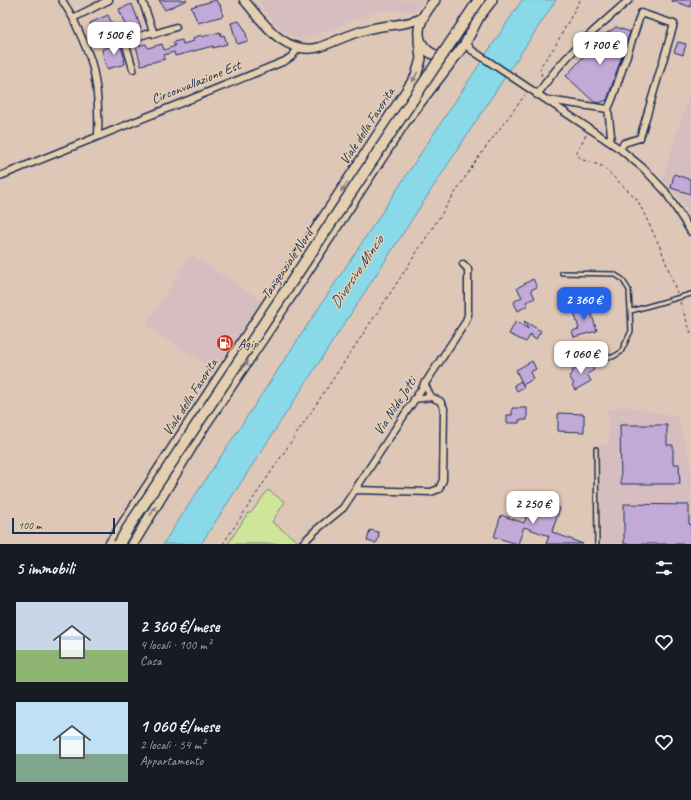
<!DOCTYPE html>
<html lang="it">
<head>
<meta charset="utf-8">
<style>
  body { margin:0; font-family:Caveat,sans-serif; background:#242831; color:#f1f3f6; height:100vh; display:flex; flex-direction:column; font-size:15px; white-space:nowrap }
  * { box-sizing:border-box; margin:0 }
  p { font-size:13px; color:#9ea1a6 }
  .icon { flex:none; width:22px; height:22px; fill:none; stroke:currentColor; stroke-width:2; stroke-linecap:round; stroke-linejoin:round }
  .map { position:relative; height:544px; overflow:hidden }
  .drawer { display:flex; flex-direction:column; background:#171b24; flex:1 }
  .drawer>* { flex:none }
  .scale { position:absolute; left:12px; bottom:10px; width:103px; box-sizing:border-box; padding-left:4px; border:2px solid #1b2f5e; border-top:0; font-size:11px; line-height:14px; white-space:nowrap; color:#1b2f5e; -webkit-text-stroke:3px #e5cfae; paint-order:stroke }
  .price { position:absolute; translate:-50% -34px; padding:0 9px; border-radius:8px; background:#fff; color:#222; font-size:13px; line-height:26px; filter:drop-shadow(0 1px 2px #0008) }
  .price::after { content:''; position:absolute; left:50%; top:24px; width:12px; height:9px; margin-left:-6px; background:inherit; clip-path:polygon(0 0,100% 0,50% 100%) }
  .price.current { background:#2563eb; color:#fff }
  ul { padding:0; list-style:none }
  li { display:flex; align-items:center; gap:12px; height:100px; padding:0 16px }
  li span { display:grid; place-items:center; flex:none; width:112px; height:80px; border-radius:0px; color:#555 }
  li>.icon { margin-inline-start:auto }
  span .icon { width:48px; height:48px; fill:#fffc; stroke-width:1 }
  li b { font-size:17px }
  h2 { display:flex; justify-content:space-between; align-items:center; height:48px; padding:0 16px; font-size:17px }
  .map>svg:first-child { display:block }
</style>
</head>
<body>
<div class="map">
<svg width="691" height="544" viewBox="0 0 691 544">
  <rect width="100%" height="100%" fill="#dec7b6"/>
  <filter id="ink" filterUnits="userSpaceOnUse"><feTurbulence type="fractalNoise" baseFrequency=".025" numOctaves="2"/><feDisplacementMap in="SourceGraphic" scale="8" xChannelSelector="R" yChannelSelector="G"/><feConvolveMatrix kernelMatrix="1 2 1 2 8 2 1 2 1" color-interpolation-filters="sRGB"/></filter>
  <g filter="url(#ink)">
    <path fill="#d6bec0" d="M 258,0 L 423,0 L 415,11 L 399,10 L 379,11 L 300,40 L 281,30 L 263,9 Z
      M 691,88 L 691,220 L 682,200 L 662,180 Z
      M 191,254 L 262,301 L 215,370 L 145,326 Z
      M 624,406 L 678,417 L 691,464 L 691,544 L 601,544 L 599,444 L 609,444 L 607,410 Z"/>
    <path fill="#cfe59a" stroke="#758a7c" d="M 268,490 L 285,502 L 272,522 L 297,541 L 294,544 L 228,544 L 248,513 L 251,513 Z"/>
    <path fill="#8ad9e9" stroke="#5e95b1" d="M 522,0 L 556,0 L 478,118 L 201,544 L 163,544 Z"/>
    <path fill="#c2a9d7" stroke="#1b2f5e" d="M 159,0 L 187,0 L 165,10 Z
      M 216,0 L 218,4 L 220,4 L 223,16 L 198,23 L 191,7 Z
      M 672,0 L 691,0 L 691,7 L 672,1 Z
      M 132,4 L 141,28 L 128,33 L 119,9 Z
      M 108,15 L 113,26 L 100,32 L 99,31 L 94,33 L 90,23 Z
      M 239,21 L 245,30 L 248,41 L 237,44 L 231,23 Z
      M 616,27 L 630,32 L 607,100 L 599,103 L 594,102 L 566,76 L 601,37 Z
      M 220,32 L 221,36 L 224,35 L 227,44 L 213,48 L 213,46 L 175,56 L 174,52 L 164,55 L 165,59 L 141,65 L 136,46 L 146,44 L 148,48 L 162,44 L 164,50 L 175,46 L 173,42 L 182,40 L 183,44 L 194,41 L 193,38 L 201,35 L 202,37 Z
      M 678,42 L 686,44 L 683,55 L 674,52 Z
      M 120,44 L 125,60 L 124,60 L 125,64 L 107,69 L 106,64 L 105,64 L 102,49 Z
      M 674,174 L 691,180 L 691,194 L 671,188 Z
      M 533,279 L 537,287 L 531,290 L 535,298 L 526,302 L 528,305 L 518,311 L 514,303 L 515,301 L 522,297 L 517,288 Z
      M 588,303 L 597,331 L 574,337 L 572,331 L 579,329 L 573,308 Z
      M 516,321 L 528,329 L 524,321 L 541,331 L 536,339 L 533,338 L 531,334 L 526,342 L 509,334 Z
      M 532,361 L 536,369 L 530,372 L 533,379 L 523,385 L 516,370 Z
      M 589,361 L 594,370 L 587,374 L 591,381 L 575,390 L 572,385 L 574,384 L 569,376 L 573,373 L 572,371 Z
      M 521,381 L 524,387 L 517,391 L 514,385 Z
      M 512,408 L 527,408 L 527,420 L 519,420 L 519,423 L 507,423 L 507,415 L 512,415 Z
      M 558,413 L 584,414 L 584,432 L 558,431 Z
      M 620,425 L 667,425 L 667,445 L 673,445 L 673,464 L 679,464 L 680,484 L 621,484 Z
      M 533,499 L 560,508 L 552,532 L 583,544 L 546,544 L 549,536 L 524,527 L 518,544 L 494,537 L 501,515 L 524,523 Z
      M 624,504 L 689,505 L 689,524 L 691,524 L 691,544 L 624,544 Z
      M 370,530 L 378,532 L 379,535 L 377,542 L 375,543 L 367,541 Z"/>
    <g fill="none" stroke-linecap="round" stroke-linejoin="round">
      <g stroke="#1b2f5e" stroke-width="6">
        <path id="service" d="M 631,311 L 691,294
          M 558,356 L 613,357 L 621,352 L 631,331 L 629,290 L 622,279 L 614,274 L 562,273
          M 596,449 L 597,544"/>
      </g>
      <g stroke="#1b2f5e" stroke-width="9">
        <path id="minor" d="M 62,0 L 73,18 L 109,0
          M 142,0 L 154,34 L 176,27
          M 73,18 C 79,32 86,46 91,61 C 98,85 99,111 98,136
          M 467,42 L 470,49 L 620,149 L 643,168 L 665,191 L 691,232
          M 133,69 L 126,45 L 129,39 L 153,32
          M 537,95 C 562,58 595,29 629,0
          M 548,100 L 608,109
          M 609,141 L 611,135 L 608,109 L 613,97 L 641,13 L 674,24 L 640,138 L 624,143 L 620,149
          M 0,176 L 285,61 L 291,57 L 299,48
          M 414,399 L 431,397
          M 355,490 L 431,492 L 439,489 L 443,480 L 444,408 L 440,401 L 431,397 L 424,383
          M 302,544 L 316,530 L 343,508 L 465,323 L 468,315 L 468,269 L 463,264"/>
      </g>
      <g stroke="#1b2f5e" stroke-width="11">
        <path id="tertiary" d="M 244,0 C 263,22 285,57 320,47 C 336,41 352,33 369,29 C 386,24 406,26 422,18"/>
      </g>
      <g stroke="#1b2f5e" stroke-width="12">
        <path id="secondary" d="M 435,0 C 424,13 411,33 425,48 C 431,55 438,57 447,57
          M 479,17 L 492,0
          M 110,544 L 416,76 L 421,59 L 419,40
          M 133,544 L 205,425 L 276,319 L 405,122 L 465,44 L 479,17 L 480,8 L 476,0"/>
      </g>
      <path stroke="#1b2f5e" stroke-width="1" stroke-dasharray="3 3" stroke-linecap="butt" d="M 542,76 L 540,70 L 542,64 L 554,48 L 580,0
        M 586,135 L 577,151 L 577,155 L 583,160 L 602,166 L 637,199 L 661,249 L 677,293
        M 680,302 L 691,333
        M 223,544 L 391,292 L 477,159 L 525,95"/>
      <use href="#service" stroke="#e5cfae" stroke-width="3"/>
      <use href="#minor" stroke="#e5cfae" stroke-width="6"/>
      <use href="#tertiary" stroke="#e5cfae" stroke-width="8"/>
      <use href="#secondary" stroke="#e5cfae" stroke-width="9"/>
      <g stroke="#1b2f5e" stroke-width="13" stroke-linecap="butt">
        <path id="trunk-bridge" d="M 119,544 L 128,528 L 479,0"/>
      </g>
      <use href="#trunk-bridge" stroke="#e5cfae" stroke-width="10"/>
    </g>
    <defs><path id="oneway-solid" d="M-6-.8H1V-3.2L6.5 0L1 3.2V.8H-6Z"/></defs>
    <g fill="#807f86">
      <use href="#oneway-solid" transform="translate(415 77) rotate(117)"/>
      <use href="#oneway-solid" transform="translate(344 187) rotate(123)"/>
      <use href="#oneway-solid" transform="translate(245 365) rotate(-56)"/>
      <use href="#oneway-solid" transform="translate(153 511) rotate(-59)"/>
    </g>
  </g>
  <defs>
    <g id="fuel-disc" transform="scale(0.9)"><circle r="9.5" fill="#c8321e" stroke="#e5cfae"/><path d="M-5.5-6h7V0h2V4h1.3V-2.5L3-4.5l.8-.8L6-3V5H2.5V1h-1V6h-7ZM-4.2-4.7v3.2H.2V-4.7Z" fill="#fff"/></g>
  </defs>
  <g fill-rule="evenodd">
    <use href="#fuel-disc" x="225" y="343"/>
  </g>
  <g text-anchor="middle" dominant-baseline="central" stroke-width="3" stroke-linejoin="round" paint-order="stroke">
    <g font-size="14" fill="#1b2f5e" stroke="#e5cfae">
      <text transform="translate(196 82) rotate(-22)">Circonvallazione Est</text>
      <text transform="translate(367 126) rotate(-57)">Viale della Favorita</text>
      <text transform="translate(287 264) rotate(-56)">Tangenziale Nord</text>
      <text transform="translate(190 397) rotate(-57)">Viale della Favorita</text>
      <text transform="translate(395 406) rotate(-57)">Via Nilde Jotti</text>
    </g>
    <g font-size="14" fill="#1b2f5e" stroke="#e5cfae" text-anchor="start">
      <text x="238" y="343">Agip</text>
    </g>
    <g font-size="15" font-style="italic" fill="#26406c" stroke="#e5cfae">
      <text transform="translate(357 272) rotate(-56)">Diversivo Mincio</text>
    </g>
  </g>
</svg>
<div class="scale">100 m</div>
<b class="price" style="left:114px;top:56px">1 500 €</b>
<b class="price" style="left:600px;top:66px">1 700 €</b>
<b class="price current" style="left:584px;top:321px">2 360 €</b>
<b class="price" style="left:581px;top:375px">1 060 €</b>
<b class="price" style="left:533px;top:525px">2 250 €</b>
</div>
<section class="drawer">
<h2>5 immobili<svg class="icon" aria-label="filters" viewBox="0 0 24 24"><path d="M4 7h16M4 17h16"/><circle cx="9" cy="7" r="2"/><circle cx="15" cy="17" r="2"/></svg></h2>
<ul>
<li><span style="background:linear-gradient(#c9d6e8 60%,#8fb573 0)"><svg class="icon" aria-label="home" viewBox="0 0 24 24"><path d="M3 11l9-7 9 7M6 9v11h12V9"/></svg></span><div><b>2 360 €/mese</b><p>4 locali · 100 m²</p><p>Casa</p></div><svg class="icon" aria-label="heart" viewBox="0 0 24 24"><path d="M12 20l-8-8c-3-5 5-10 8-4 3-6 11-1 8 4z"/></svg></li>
<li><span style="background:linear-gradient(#bfe0f5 65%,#7fa58c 0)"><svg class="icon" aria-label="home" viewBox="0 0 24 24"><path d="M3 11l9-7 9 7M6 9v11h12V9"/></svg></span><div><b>1 060 €/mese</b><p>2 locali · 54 m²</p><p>Appartamento</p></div><svg class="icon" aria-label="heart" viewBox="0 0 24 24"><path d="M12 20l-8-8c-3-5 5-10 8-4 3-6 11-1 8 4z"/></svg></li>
</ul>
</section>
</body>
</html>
